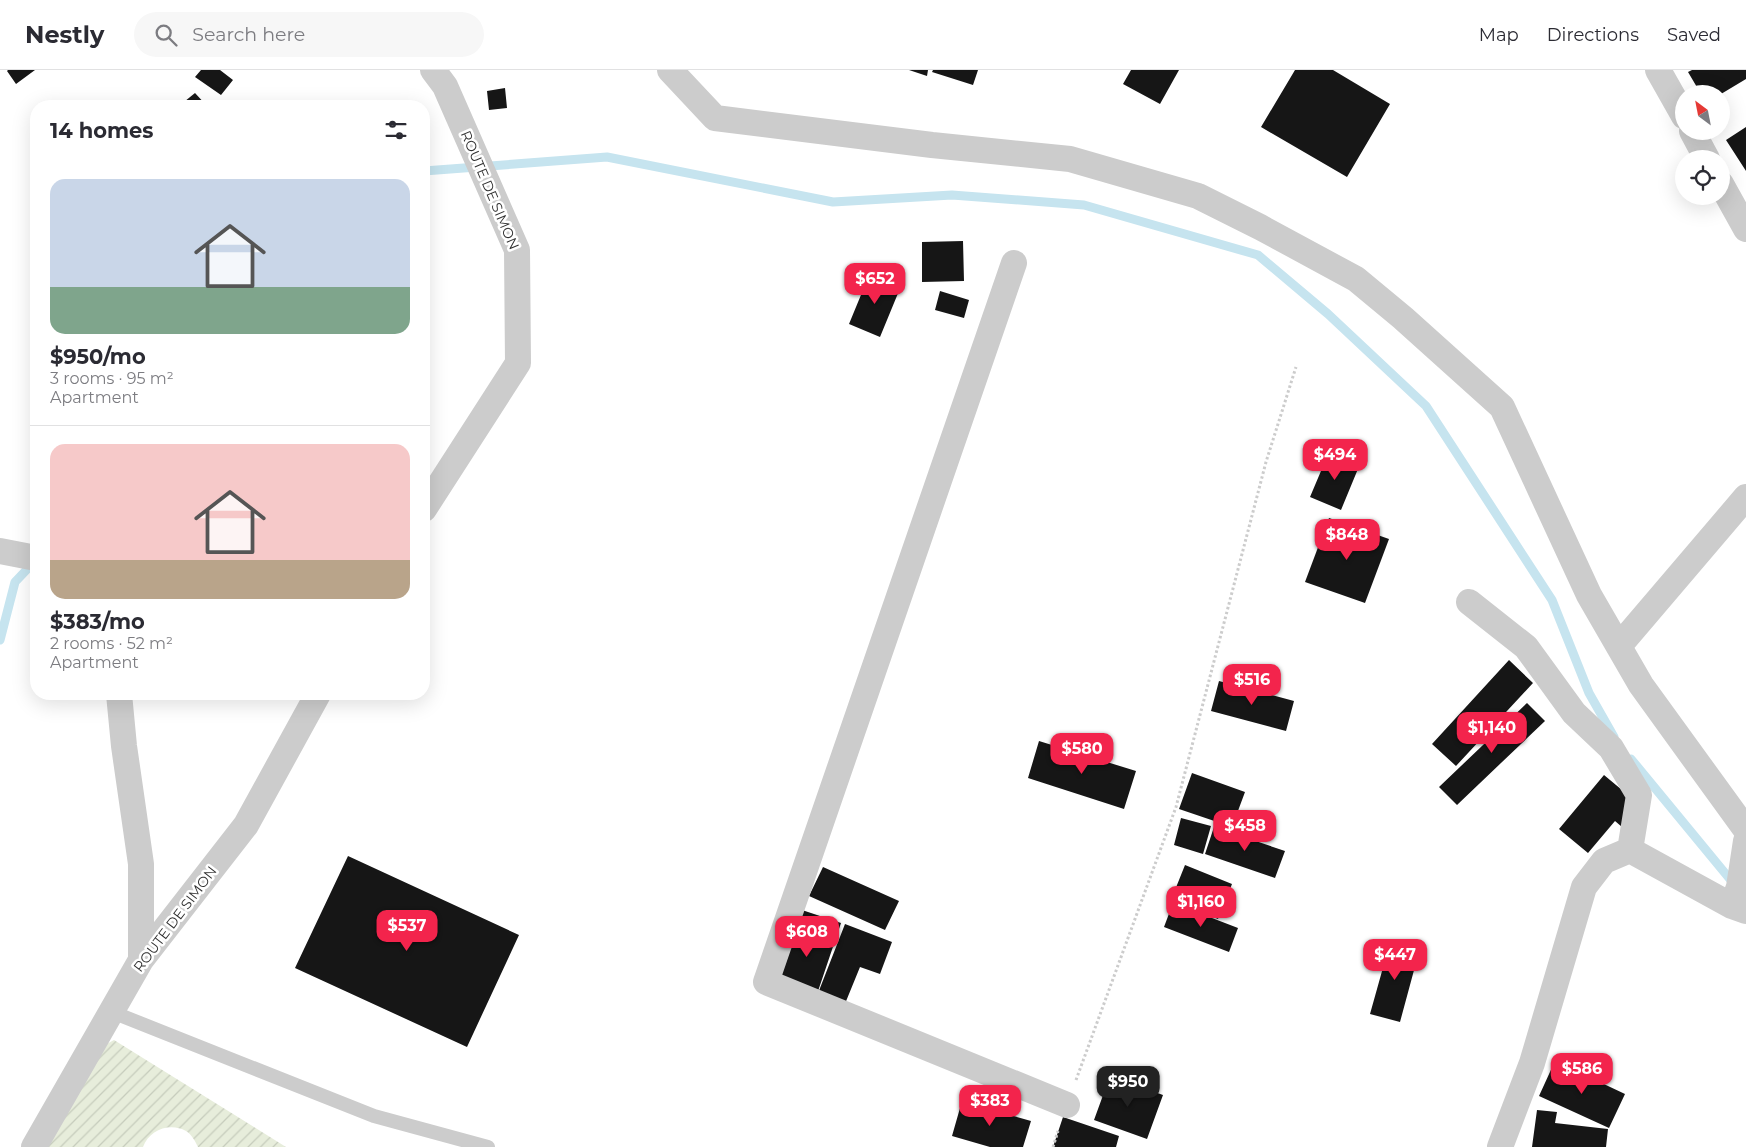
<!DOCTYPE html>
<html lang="en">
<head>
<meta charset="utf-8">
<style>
  body { margin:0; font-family:Montserrat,sans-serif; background:#f7f7f7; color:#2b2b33; height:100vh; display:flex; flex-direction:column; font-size:19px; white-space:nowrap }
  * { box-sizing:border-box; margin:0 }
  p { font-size:16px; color:#7c7c81 }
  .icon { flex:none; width:28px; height:28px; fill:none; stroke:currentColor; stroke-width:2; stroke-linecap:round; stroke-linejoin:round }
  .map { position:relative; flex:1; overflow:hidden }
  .sheet { position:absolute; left:30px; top:30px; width:400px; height:600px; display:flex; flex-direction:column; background:#fff; border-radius:20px; box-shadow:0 5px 20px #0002 }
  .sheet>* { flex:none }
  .needle { width:32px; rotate:328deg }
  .tools { position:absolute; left:1675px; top:15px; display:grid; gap:10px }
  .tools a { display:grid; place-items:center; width:55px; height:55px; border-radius:50%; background:#fff; box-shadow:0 5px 20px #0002; font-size:25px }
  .price { position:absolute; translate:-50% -42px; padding:0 11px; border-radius:10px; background:#f3244c; color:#fff; font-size:16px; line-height:32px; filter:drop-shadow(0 1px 2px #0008) }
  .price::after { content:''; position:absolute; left:50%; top:30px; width:15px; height:11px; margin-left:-8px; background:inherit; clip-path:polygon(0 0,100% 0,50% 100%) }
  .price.current { background:#222; color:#fff }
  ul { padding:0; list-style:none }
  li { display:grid; align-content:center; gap:10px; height:265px; padding:0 20px }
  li+li { border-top:1px solid #e1e1e2 }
  li span { display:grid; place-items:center; height:155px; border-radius:15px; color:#555 }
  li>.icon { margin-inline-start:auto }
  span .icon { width:90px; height:90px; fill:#fffc; stroke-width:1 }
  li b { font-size:21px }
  h2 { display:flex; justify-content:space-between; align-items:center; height:60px; padding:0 20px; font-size:21px }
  header { display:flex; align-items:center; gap:30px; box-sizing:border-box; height:70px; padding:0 25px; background:#fff; border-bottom:1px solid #e1e1e2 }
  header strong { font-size:24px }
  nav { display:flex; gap:28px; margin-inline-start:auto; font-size:18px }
  .search { width:350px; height:45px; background:#f7f7f7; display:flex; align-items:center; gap:12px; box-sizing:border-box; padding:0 18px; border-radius:28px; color:#7c7c81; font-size:19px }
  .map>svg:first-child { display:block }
</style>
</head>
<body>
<header>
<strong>Nestly</strong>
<div class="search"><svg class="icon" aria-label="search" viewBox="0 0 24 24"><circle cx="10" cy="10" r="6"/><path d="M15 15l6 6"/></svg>Search here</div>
<nav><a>Map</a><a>Directions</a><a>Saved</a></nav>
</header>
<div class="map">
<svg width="1746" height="1077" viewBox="0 0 1746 1077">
  <defs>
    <pattern id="garden-furrows" width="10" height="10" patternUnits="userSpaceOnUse" patternTransform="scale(1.25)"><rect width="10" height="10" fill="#e7eddb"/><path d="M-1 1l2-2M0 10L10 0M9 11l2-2" fill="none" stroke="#c6ccbc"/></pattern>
  </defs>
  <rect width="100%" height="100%" fill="#fff"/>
  <path fill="url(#garden-furrows)" d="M 114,970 L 286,1077 L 198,1077 C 195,1071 192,1065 186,1061 C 170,1052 149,1060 143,1077 L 40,1077 L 101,977 Z"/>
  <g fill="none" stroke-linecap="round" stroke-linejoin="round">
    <path stroke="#c6e4ef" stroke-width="9" d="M 424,101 L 607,87 L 833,132 L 952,125 L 1084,135 L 1258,185 L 1328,244 L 1426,336 L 1552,530 L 1589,623 L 1614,667
      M 0,570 L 15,512 L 34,492
      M 1631,689 L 1734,814"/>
  </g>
  <path fill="#161616" d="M 8,0 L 35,0 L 16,14 L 7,1 Z
    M 201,0 L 220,0 L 233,10 L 221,25 L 195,7 Z
    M 909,0 L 928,0 L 927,6 Z
    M 933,0 L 978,0 L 973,15 L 932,2 Z
    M 1131,0 L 1179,0 L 1160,34 L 1123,14 Z
    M 1295,0 L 1333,0 L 1390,34 L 1347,107 L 1261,57 Z
    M 1692,0 L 1746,0 L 1746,9 L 1721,24 L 1701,24 L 1688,2 Z
    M 505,18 L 507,38 L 489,40 L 487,21 Z
    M 195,23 L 207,36 L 179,36 Z
    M 1746,57 L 1746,101 L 1726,70 Z
    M 963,171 L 964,211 L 922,212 L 922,172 Z
    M 870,203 L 901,216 L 880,267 L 849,254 Z
    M 940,221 L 969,230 L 964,248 L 935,240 Z
    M 1329,382 L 1360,394 L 1341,440 L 1310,427 Z
    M 1329,448 L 1389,469 L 1365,533 L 1305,512 Z
    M 1509,590 L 1533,613 L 1456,696 L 1432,674 Z
    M 1219,611 L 1294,631 L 1286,661 L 1211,641 Z
    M 1527,633 L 1545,651 L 1457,735 L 1439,717 Z
    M 1039,671 L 1136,701 L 1124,739 L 1028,708 Z
    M 1192,703 L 1245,722 L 1232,757 L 1179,739 Z
    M 1604,705 L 1640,735 L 1622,757 L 1615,751 L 1588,783 L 1559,759 Z
    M 1181,748 L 1211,756 L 1203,784 L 1174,775 Z
    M 1214,757 L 1285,781 L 1275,808 L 1205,784 Z
    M 348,786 L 519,865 L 467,977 L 295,898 Z
    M 1185,795 L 1232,814 L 1218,849 L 1171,830 Z
    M 823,797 L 899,831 L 885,860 L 809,826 Z
    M 1173,833 L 1238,858 L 1229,882 L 1164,857 Z
    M 802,840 L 841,853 L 813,936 L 773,923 Z
    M 845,854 L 892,872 L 880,904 L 860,897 L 840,946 L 813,936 Z
    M 1391,869 L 1420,878 L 1400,952 L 1370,944 Z
    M 1555,991 L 1625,1024 L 1609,1058 L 1539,1026 Z
    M 1110,1006 L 1163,1025 L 1147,1069 L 1094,1050 Z
    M 962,1031 L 1031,1051 L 1023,1077 L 990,1077 L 952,1066 Z
    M 1537,1040 L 1557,1042 L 1555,1053 L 1608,1059 L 1606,1077 L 1532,1077 Z
    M 1063,1047 L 1119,1066 L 1116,1077 L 1053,1077 Z"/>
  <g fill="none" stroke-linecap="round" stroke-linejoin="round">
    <path stroke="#ccc" stroke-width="3" stroke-dasharray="2.5 2.5" stroke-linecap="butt" d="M 1076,1010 L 1176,737 L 1266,392 L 1296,297
      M 1053,1077 L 1058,1061"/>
    <path stroke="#ccc" stroke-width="14" d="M 112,942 L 374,1046 L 488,1077"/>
    <path stroke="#ccc" stroke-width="26" d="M 670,0 L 715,48 L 932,75 L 1070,89 L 1198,126 L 1260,157 L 1356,209 L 1403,248 L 1502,337 L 1589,525 L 1641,615 L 1746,760
      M 1658,0 L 1684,46
      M 1692,61 L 1707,89
      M 1721,114 L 1746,159
      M 1014,193 L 766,912 L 1067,1035
      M 424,439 L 518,293 L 517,180 L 445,16 L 433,0
      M 0,481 L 36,488
      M 1469,532 L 1526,577 L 1574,643 L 1611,678 L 1639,725 L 1630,780
      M 1619,576 L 1746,427
      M 119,624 L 124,676 L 141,794 L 141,890
      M 1630,780 L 1732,836 L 1746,841
      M 1732,836 L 1739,817 L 1746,771
      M 34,1077 L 141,890 L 246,755 L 318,624
      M 1500,1077 L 1532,993 L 1584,817 L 1604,791 L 1630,780"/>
  </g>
  <g text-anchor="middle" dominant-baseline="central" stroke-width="5" stroke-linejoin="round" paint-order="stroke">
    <g font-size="14" fill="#2f2f2f" stroke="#fff">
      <text transform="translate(490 120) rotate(67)">ROUTE DE SIMON</text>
      <text transform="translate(175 849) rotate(-53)">ROUTE DE SIMON</text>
    </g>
  </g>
</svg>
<div class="tools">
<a><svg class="needle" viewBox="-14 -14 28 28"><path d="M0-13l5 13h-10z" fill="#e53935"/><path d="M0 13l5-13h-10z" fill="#7c7c81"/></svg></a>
<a><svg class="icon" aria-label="locate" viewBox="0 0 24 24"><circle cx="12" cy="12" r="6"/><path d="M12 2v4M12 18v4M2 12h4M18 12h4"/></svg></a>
</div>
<b class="price" style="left:875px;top:235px">$652</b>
<b class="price" style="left:1335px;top:411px">$494</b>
<b class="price" style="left:1347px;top:491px">$848</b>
<b class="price" style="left:1252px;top:636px">$516</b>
<b class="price" style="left:1492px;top:684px">$1,140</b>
<b class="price" style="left:1082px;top:705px">$580</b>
<b class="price" style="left:1245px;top:782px">$458</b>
<b class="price" style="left:1201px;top:858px">$1,160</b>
<b class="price" style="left:407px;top:882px">$537</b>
<b class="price" style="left:807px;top:888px">$608</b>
<b class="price" style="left:1395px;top:911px">$447</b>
<b class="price" style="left:1582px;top:1025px">$586</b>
<b class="price current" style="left:1128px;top:1038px">$950</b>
<b class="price" style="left:990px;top:1057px">$383</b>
<section class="sheet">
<h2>14 homes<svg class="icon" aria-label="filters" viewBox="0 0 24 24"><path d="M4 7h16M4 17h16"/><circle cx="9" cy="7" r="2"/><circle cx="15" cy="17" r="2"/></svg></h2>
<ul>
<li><span style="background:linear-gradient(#c9d6e8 70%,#7fa58c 0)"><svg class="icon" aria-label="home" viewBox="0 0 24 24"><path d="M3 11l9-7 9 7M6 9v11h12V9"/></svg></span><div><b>$950/mo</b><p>3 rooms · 95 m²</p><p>Apartment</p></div></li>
<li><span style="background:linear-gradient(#f6c9c9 75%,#b9a48a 0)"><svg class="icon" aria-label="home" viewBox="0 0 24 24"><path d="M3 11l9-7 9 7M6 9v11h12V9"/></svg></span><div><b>$383/mo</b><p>2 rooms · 52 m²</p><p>Apartment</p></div></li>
</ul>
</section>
</div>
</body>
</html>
